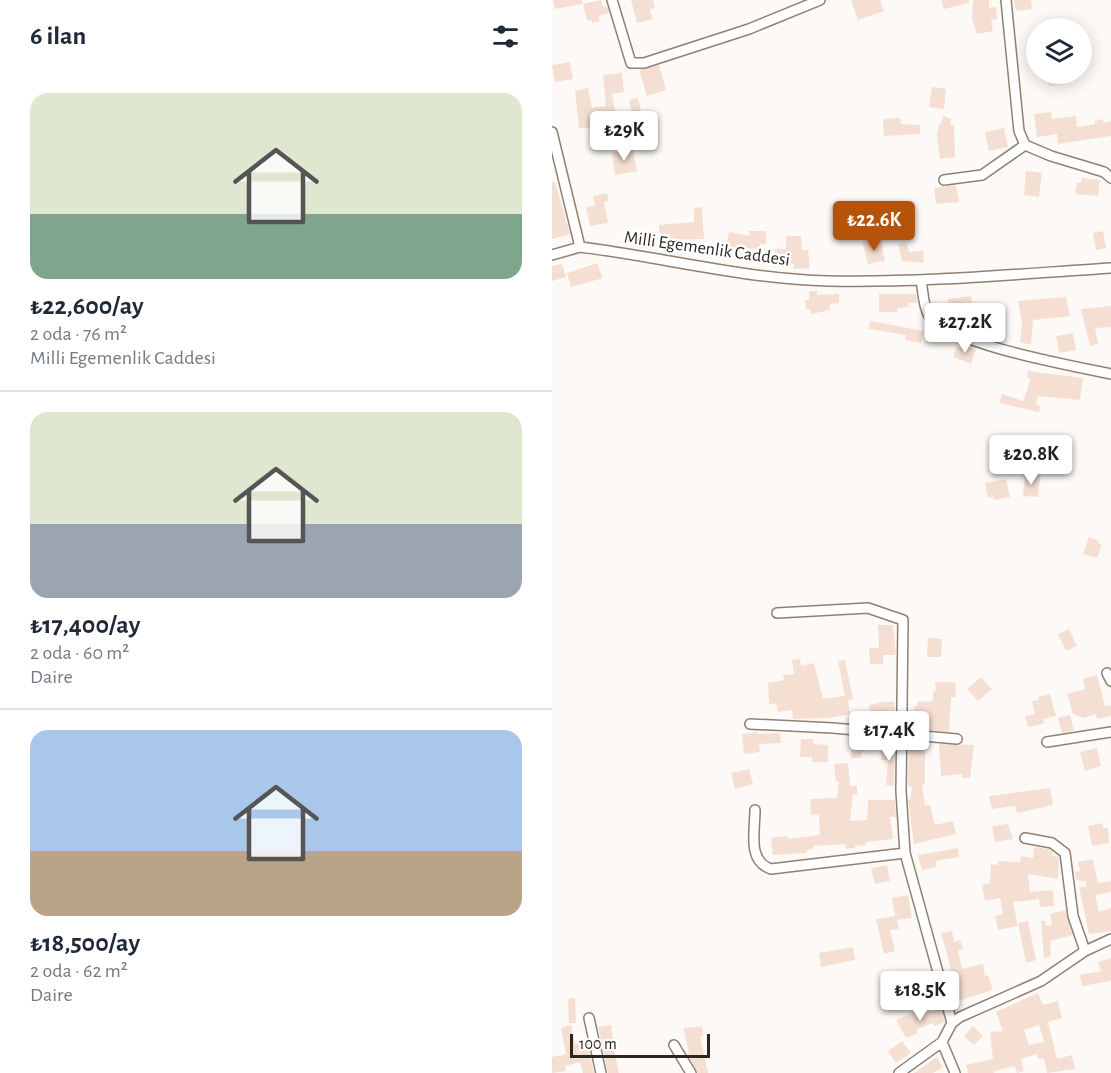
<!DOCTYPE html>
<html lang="tr">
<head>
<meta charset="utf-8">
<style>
  body { margin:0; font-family:"Alegreya Sans",sans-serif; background:#f6f6f7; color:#1f2937; height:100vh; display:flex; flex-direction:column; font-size:22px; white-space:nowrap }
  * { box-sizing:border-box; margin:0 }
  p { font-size:20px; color:#747a83 }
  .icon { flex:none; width:33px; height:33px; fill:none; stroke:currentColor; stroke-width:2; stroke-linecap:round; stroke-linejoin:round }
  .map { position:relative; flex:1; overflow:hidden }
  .side { display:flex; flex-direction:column; background:#fff; width:552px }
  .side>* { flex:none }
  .fabs { position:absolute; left:474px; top:18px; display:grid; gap:12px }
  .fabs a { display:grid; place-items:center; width:66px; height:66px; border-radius:50%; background:#fff; box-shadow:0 3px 15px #0003; font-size:30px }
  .scale { position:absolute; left:18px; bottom:15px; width:140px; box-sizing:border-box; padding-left:6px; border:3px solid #2c2620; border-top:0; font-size:16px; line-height:21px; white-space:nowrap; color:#2c2620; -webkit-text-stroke:4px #fff; paint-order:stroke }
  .price { position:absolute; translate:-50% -51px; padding:0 14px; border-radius:6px; background:#fff; color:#222; font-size:20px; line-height:39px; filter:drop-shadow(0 2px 3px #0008) }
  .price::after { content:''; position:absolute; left:50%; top:36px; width:18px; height:14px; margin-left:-9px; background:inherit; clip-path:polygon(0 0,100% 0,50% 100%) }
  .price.active { background:#b45309; color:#fff }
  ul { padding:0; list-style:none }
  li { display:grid; align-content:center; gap:12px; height:318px; padding:0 30px }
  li+li { border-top:2px solid #e0e1e3 }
  li span { display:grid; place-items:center; height:186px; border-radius:18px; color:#555 }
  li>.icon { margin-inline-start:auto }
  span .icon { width:108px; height:108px; fill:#fffc; stroke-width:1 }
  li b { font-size:26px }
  h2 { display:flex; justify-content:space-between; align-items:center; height:72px; padding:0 30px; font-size:26px }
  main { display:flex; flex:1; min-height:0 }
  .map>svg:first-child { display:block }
</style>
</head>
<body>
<main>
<section class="side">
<h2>6 ilan<svg class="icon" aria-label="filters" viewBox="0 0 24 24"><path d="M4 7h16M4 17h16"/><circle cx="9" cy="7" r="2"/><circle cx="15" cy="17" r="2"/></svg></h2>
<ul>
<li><span style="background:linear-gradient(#dfe7d0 65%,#7fa58c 0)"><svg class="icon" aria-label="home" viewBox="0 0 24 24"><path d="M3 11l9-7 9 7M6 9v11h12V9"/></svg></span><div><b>₺22,600/ay</b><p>2 oda · 76 m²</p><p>Milli Egemenlik Caddesi</p></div></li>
<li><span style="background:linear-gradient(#dfe7d0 60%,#9aa5b1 0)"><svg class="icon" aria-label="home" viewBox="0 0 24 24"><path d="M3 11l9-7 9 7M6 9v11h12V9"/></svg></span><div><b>₺17,400/ay</b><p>2 oda · 60 m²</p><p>Daire</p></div></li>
<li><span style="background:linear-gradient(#a9c7e8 65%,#b9a48a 0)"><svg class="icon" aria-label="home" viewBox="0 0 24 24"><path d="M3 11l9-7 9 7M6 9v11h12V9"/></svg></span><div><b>₺18,500/ay</b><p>2 oda · 62 m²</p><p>Daire</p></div></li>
</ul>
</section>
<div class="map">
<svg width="559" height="1073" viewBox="0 0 559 1073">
  <rect width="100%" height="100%" fill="#fdf9f6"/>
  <path fill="#f5dfd3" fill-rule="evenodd" d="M 1,0 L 30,0 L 30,4 L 3,9 Z
    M 49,0 L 51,7 L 55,6 L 57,13 L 46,16 L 48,21 L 40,23 L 39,20 L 35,21 L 31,4 Z
    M 79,0 L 101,0 L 103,8 L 98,9 L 101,19 L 85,23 Z
    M 299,0 L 328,0 L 332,11 L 306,20 Z
    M 389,0 L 417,0 L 417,3 L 392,9 Z
    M 421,0 L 437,0 L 437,8 L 444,7 L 445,19 L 439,20 L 441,31 L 425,34 L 420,19 Z
    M 462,0 L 479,0 L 480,9 L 464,11 Z
    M 18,62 L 21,79 L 3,82 L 0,65 Z
    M 107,65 L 114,90 L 95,96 L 87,70 Z
    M 70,73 L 72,92 L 60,94 L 64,118 L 62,119 L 63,127 L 50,130 L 50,127 L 27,128 L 23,91 L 36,88 L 40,108 L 54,106 L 51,75 Z
    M 495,74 L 515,74 L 516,83 L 497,86 Z
    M 380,87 L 394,89 L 392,109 L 377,107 Z
    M 86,98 L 90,116 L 81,118 L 77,100 Z
    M 499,112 L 500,119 L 524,116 L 525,127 L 543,124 L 543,121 L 551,119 L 551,123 L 559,121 L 559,136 L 506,144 L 505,134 L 485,137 L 482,114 Z
    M 391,116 L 399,119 L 398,125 L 402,125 L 403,157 L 388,159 L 385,135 L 387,123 L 389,124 Z
    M 348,118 L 349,124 L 368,125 L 368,134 L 332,136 L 331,119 Z
    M 452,128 L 456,147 L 437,151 L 433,132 Z
    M 81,149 L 85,171 L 63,175 L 60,153 Z
    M 474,171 L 490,173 L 487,197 L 472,195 Z
    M 530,178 L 548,180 L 546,196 L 523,194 L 525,183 L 529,183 Z
    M 0,182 L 3,182 L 18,234 L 0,239 Z
    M 404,185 L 407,202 L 384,204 L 382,188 Z
    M 55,193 L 57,201 L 52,202 L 56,223 L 38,226 L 34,207 L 43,206 L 41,196 Z
    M 150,207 L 152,239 L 108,240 L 107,225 L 142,222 L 142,208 Z
    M 197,231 L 214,231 L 214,244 L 208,244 L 208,249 L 174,247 L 177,232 L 197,236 Z
    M 551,231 L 554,248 L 544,250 L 541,233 Z
    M 234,236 L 249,236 L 250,250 L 256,250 L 258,268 L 242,269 L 242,264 L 223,265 L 222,249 L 234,249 Z
    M 329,241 L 333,261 L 316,264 L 310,242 Z
    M 355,243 L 357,252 L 371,250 L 372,263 L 350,261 L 346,244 Z
    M 45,263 L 51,278 L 19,287 L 15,273 Z
    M 10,264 L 14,277 L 0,281 L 0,266 Z
    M 257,291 L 265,291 L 265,295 L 287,294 L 287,303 L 278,304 L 278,310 L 259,314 L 258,309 L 254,309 L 253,300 L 257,300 Z
    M 327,294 L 364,294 L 365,303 L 356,303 L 357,307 L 345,308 L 345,312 L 327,312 Z
    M 419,296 L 422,316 L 396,319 L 396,299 Z
    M 514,297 L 518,316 L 481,320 L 479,344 L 468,343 L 470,322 L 466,301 Z
    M 559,306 L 559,327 L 543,328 L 546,344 L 538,346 L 529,309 Z
    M 318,321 L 372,331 L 369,343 L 353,340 L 354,335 L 317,329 Z
    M 521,333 L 524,350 L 507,353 L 504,336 Z
    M 415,346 L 424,349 L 419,364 L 401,357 L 405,347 L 414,350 Z
    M 476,371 L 531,378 L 528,400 L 486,396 L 484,405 L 488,406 L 487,412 L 448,403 L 450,394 L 471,401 L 479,379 L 475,378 Z
    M 473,475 L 488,476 L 486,497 L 471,496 Z
    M 454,479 L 458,497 L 442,500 L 441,497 L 436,498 L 433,483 Z
    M 537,537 L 547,541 L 546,543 L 550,545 L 545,558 L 531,554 Z
    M 326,625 L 341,625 L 344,655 L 331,655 L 331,664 L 318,664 L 317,648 L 327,648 Z
    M 517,629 L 525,646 L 514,651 L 506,634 Z
    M 376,638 L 390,639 L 389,657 L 375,657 Z
    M 248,659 L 249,666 L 262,663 L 271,699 L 293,696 L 286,661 L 293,660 L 301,699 L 296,700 L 298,714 L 278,718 L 241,719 L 240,710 L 226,712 L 224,703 L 217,705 L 216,683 L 232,680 L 231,675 L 242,674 L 240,660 Z
    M 545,675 L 553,706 L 559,706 L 559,716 L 545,719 L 544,714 L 531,718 L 521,714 L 515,694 L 533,689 L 531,679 Z
    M 429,677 L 440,689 L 426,701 L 415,689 Z
    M 383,682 L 403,682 L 404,697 L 399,697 L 397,732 L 357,728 L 357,723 L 363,723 L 362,706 L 365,706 L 365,702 L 381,701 L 381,692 L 384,691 Z
    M 498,694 L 504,716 L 491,719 L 492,724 L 476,727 L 473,716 L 483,714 L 480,701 L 487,700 L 486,697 Z
    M 331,702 L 343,702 L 341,727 L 321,725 L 317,705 Z
    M 518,715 L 522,731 L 510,733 L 506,718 Z
    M 206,732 L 206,734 L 228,733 L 229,743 L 207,744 L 208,752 L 192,754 L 190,734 Z
    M 249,739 L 261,739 L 261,744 L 276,745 L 276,762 L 260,762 L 260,757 L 248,757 Z
    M 357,741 L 373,743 L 373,783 L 370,784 L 373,805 L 378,805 L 383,825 L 401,821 L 404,834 L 362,844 L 356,800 L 358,800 L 360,787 L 356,786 Z
    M 300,742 L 314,743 L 313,751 L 309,751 L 309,758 L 299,758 Z
    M 330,744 L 343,744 L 342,786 L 334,785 L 336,760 L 329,760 Z
    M 387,744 L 422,745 L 418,778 L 410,778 L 411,774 L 389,776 Z
    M 545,748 L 549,766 L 533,771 L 528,752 Z
    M 296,763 L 298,786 L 305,786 L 305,795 L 301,794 L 298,821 L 315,820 L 316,800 L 343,800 L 344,817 L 338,817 L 341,839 L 314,842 L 314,845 L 303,846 L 303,848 L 294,849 L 293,844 L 261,846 L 261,849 L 255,850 L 255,853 L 221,855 L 219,838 L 235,836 L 236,839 L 268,835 L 267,814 L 259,815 L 258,799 L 285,798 L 287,781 L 284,782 L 282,764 Z
    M 197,769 L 201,784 L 183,789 L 179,773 Z
    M 498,788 L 501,805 L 465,813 L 463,806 L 440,809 L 437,796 Z
    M 550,823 L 551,828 L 556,828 L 557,843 L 540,846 L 536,826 Z
    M 456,824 L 461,839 L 443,842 L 440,826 Z
    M 482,847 L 497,849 L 501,852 L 500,856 L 507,857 L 506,879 L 476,874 L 478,892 L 501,890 L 502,906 L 488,907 L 487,899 L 461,902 L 466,926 L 446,930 L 443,916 L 451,914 L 448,898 L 433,901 L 430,885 L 438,883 L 439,864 L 446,865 L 446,861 L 468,862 L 469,856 L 481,858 Z
    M 406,848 L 407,857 L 383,861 L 385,867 L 370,870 L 366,855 Z
    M 541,859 L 546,883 L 559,881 L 559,892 L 543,895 L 547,912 L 559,908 L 559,931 L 537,934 L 527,887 L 534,887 L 534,881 L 524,880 L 523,872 L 528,871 L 526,862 Z
    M 335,865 L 338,881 L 323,884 L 319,868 Z
    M 356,895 L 360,918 L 345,920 L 347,929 L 338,930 L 343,951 L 332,954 L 324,919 L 343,916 L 340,898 Z
    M 513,910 L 521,935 L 498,941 L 499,956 L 492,958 L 489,921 L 493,921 L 494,926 L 500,925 L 498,914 Z
    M 476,921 L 484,960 L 474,963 L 466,923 Z
    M 400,931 L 402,942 L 408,940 L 411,949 L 406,951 L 410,969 L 431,964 L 433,976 L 436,975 L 441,990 L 402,1002 L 398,989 L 404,987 L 389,933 Z
    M 301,947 L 303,960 L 269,967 L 267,953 Z
    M 559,958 L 559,981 L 530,986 L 528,975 L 549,971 L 546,962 Z
    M 378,972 L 383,990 L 367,994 L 363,976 Z
    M 486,993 L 491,1005 L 506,1001 L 510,1018 L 496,1022 L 505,1059 L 520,1055 L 523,1069 L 495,1073 L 492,1059 L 486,1059 L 485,1054 L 469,1059 L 472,1071 L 465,1073 L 463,1066 L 442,1071 L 442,1073 L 416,1073 L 414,1065 L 441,1059 L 438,1032 L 451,1031 L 444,1012 ZM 487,1025 L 492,1042 L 477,1045 L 472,1030 Z
    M 23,998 L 24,1023 L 17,1023 L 16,999 Z
    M 389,1008 L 393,1022 L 382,1026 L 381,1023 L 365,1029 L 366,1033 L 354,1038 L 344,1020 L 366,1011 L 367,1015 Z
    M 19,1025 L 23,1044 L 35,1042 L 42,1073 L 31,1073 L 28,1062 L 13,1066 L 14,1071 L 0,1073 L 0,1057 L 14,1054 L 9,1028 Z
    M 59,1025 L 62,1049 L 67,1073 L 56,1073 L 46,1027 Z
    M 150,1026 L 151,1036 L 148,1036 L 156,1073 L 146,1073 L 138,1059 L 133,1036 L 132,1028 Z
    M 421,1026 L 431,1036 L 422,1045 L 412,1036 Z
    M 350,1041 L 359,1053 L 344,1063 L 336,1051 Z
    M 385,1057 L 391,1067 L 381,1073 L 362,1073 Z"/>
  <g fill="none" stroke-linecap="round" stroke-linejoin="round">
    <g stroke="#8f8070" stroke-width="12">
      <path id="street" d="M 60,0 L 79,63 L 92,63 L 197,29 L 268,0
        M 454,0 L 467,131 L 473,145 L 499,156 L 552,172 L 559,178
        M 0,132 L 28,247
        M 392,180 L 430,175 L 473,145
        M 0,255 L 28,247 C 110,257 193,279 276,281 C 371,283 465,274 559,268
        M 369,280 C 371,290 371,307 377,316 C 397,344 522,366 559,374
        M 225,613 L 316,608 L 351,620 L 349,791 L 353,853 L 400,1023
        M 555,673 L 559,681
        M 198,724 L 281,728 L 405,739
        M 495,742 L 559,732
        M 203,810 C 203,831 195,861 219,869 L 353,853
        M 473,838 L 500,843 L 513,853 L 521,916 L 533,951
        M 37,1018 L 49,1073
        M 390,1042 L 403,1073
        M 122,1045 L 139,1073
        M 347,1073 L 390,1042 L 400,1023 L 408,1017 L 489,981 L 533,951 L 559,939"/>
    </g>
    <use href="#street" stroke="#fff" stroke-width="9"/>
  </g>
  <g text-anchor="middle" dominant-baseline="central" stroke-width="5" stroke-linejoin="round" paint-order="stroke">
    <g font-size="18" fill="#2c2620" stroke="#fff">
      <text transform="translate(155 249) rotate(8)">Milli Egemenlik Caddesi</text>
    </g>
  </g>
</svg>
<div class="fabs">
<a><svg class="icon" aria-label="layers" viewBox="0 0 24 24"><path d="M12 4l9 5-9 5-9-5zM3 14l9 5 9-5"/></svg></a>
</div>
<div class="scale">100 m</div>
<b class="price" style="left:72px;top:162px">₺29K</b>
<b class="price active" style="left:322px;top:252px">₺22.6K</b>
<b class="price" style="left:413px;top:354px">₺27.2K</b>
<b class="price" style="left:479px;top:486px">₺20.8K</b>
<b class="price" style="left:337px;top:762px">₺17.4K</b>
<b class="price" style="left:368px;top:1022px">₺18.5K</b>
</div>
</main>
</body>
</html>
